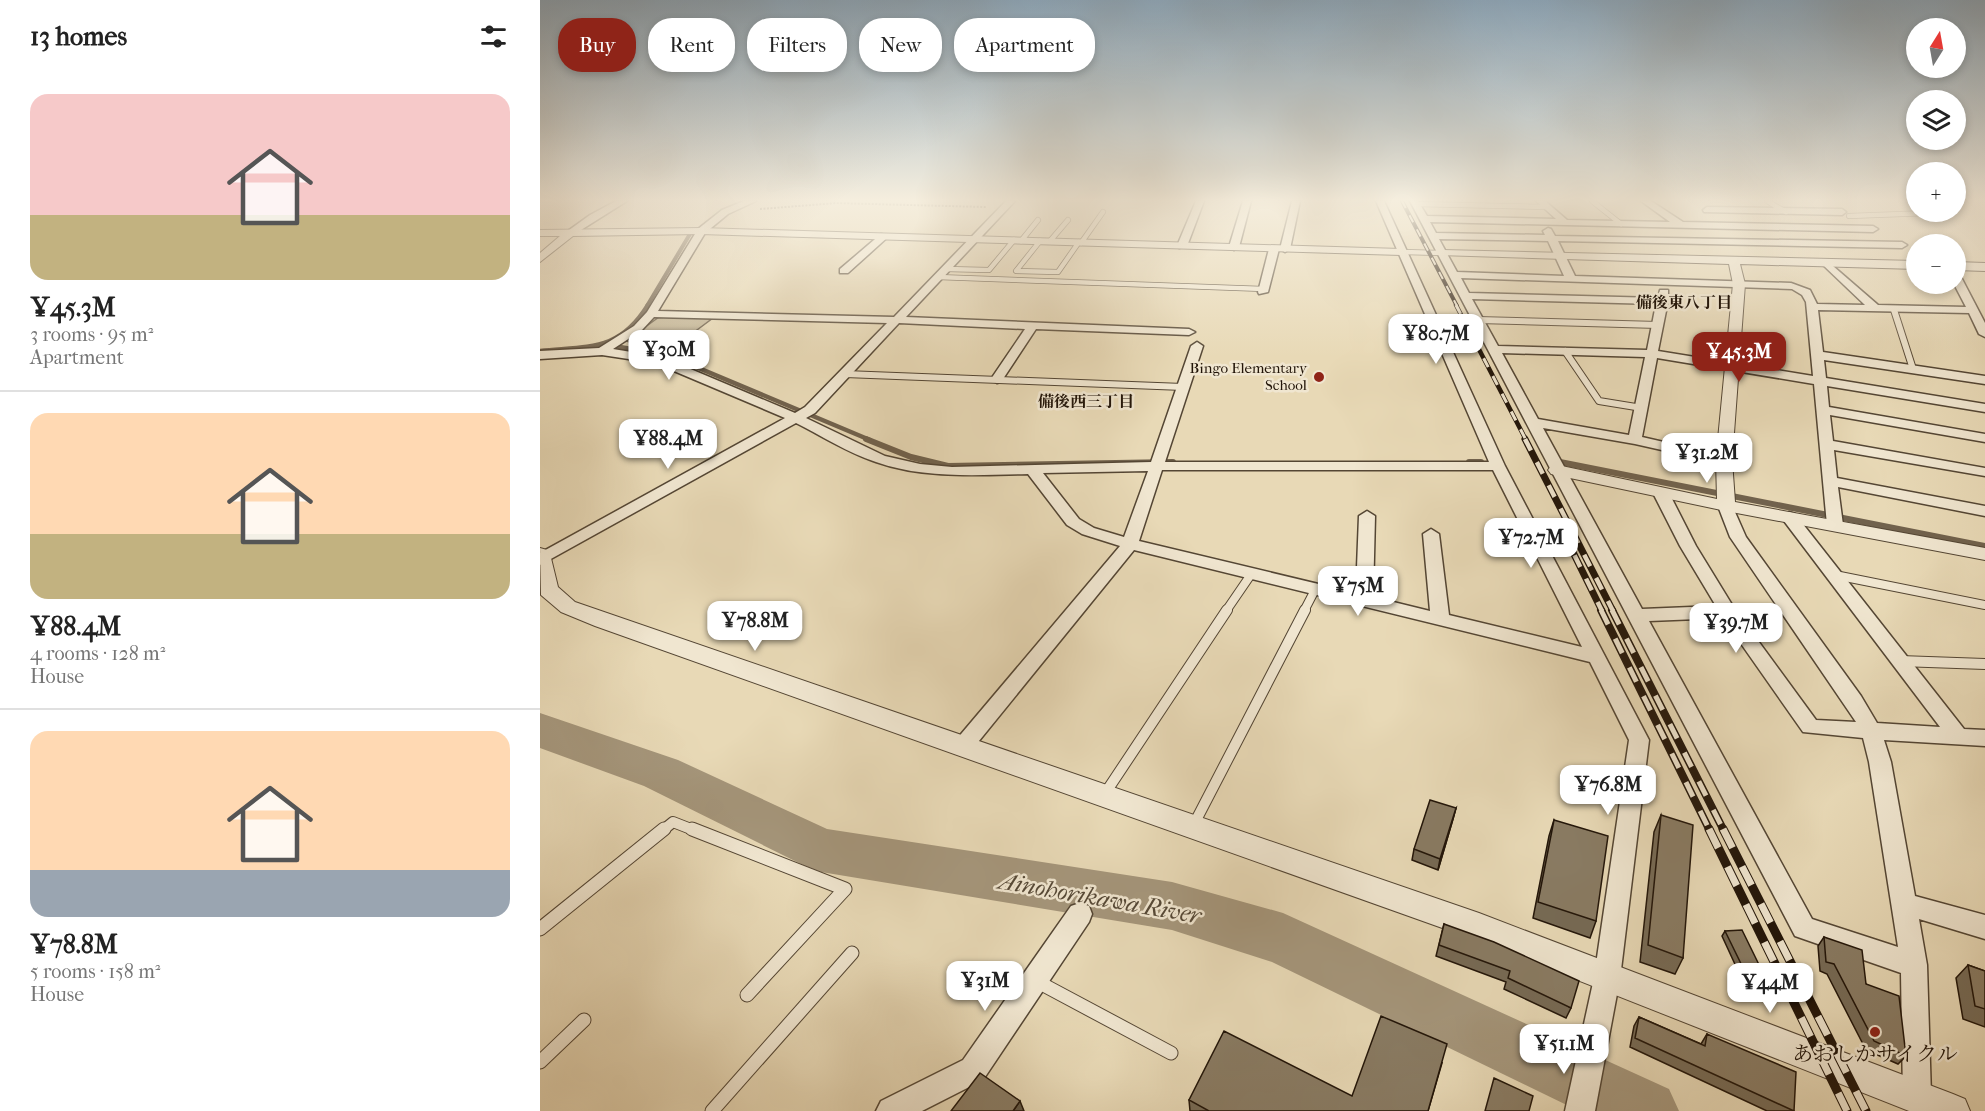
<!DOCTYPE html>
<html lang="en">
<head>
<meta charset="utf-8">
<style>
  body { margin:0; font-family:"IM FELL French Canon","Noto Serif JP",serif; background:#f2f2f2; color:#222; height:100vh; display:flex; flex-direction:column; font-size:22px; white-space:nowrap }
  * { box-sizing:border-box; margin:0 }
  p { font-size:20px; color:#767676 }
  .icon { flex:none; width:33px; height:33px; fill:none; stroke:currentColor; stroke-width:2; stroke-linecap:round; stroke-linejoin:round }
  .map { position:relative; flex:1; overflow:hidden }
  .details { display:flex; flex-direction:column; background:#fff; width:540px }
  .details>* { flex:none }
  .banner { position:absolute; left:18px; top:18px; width:570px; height:54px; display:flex; gap:12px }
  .needle { width:39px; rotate:11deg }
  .fabs { position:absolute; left:1366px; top:18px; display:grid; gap:12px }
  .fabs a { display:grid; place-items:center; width:60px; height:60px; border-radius:50%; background:#fff; box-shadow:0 3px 9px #0003; font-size:30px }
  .price { position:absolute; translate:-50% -51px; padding:0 14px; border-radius:12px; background:#fff; color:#222; font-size:20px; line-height:39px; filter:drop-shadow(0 2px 3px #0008) }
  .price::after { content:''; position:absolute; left:50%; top:36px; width:18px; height:14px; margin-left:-9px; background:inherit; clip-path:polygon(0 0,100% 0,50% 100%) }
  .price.current { background:#8f2418; color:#fff }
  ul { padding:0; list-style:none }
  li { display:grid; align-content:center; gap:12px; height:318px; padding:0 30px }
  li+li { border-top:2px solid #e0e0e0 }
  li span { display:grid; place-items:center; height:186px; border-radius:18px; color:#555 }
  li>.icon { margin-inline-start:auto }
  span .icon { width:108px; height:108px; fill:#fffc; stroke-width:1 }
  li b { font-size:26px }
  h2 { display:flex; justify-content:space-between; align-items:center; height:72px; padding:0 30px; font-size:26px }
  .chip { padding:0 21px; border-radius:24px; background:#fff; box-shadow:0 3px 9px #0003; font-size:21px; line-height:54px }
  .chip.current { background:#8f2418; color:#fff }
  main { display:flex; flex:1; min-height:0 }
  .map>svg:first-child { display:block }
</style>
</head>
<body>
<main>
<section class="details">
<h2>13 homes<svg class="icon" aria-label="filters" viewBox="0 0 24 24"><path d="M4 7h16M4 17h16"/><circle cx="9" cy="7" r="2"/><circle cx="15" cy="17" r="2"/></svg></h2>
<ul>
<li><span style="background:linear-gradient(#f6c9c9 65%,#c2b280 0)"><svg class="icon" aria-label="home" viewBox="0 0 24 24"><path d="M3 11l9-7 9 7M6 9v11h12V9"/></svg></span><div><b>¥45.3M</b><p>3 rooms · 95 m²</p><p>Apartment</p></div></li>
<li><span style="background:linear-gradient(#ffd9b3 65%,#c2b280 0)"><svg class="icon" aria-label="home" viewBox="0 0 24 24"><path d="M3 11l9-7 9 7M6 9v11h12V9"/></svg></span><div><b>¥88.4M</b><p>4 rooms · 128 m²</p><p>House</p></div></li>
<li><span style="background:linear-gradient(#ffd9b3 75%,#9aa5b1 0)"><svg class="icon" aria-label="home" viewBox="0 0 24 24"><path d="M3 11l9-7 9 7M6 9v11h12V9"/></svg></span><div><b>¥78.8M</b><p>5 rooms · 158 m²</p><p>House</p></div></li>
</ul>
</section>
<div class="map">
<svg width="1445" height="1111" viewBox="0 0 1445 1111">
  <rect width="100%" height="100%" fill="#e8d9b6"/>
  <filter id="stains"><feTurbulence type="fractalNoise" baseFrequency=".00333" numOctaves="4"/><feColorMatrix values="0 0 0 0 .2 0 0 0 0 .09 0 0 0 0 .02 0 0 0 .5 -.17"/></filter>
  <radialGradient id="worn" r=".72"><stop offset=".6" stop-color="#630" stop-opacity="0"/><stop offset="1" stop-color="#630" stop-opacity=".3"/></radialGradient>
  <path fill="#c6b899" stroke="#746651" stroke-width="1.5" d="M 119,317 L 173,318 L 126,353 L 86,341 Z"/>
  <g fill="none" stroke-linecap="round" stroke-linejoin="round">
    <path stroke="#71624d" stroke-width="4" d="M 107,306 L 150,234"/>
    <path stroke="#71624d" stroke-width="4.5" d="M 69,345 L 130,356 L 330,440
      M 0,351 C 49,346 79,352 108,305"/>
    <path stroke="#71624d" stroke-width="6" d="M 326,439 L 371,457 L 408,466 L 633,462
      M 929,462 L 941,462
      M 1020,462 L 1445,546"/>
    <path fill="#a5967b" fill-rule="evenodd" d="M 0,713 L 138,760 L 287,829 L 632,882 L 743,913 L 1129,1089 L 1139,1111 L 1039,1111 L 732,962 L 632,930 L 281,872 L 263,865 L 104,786 L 0,748 Z"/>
    <g stroke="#544634" stroke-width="6">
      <path id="service-far4" d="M 1052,201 L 1081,224
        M 1227,201 L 1246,212
        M 1368,201 L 1377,205
        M 875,204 L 1007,207
        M 1309,216 L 1389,213
        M 481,241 L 498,220
        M 500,241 L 476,271 L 518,272 L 539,242
        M 510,241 L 528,220
        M 541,243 L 563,212
        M 861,252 L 903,253
        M 405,269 L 449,270 L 474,240
        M 397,277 L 724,289"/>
    </g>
    <g stroke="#544634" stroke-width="8">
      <path id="service-far3" d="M 1354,310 L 1373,369
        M 938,320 L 1118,325
        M 1025,351 L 1059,401 L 1102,408
        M 305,374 L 643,387"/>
    </g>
    <g stroke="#544634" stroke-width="10">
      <path id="service-far2" d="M 1295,575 L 1445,605
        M 686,611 L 712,573
        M 764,611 L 776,588"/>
    </g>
    <g stroke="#544634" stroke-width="12">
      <path id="service-far1" d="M 1360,661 L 1445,664
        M 564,795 L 687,610
        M 653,826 L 765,610
        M 122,831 L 133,822 L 156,831"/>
    </g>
    <g stroke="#544634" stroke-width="15">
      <path id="service" d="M 152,829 L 305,889 L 207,995
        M 0,929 L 124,829
        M 498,982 L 631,1053
        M 0,1062 L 44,1020
        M 172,1111 L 312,953"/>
    </g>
    <g stroke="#544634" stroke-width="3">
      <path id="minor" d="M 76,201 L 87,201 L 33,235 L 25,233 L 50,215 Z
        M 204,201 L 216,201 L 188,214 L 165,233 L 118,311 L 354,317 L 466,201 L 475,201 L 366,317 L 649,329 L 655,332 L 649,335 L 496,329 L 461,382 L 457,383 L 451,379 L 485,329 L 359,323 L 275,413 L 266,418 L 345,456 L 380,464 L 412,467 L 611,462 L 651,346 L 657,342 L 663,346 L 625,462 L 949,462 L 836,201 L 844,201 L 965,466 L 1109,740 L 1080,978 L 1055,1111 L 1025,1111 L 1054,978 L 1089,740 L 1050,662 L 594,550 L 430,752 L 423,754 L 416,752 L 413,746 L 416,740 L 580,546 L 542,534 L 527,525 L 488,474 C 437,475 384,479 336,462 C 308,453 282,436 256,423 L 0,565 L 0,553 L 245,418 L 115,363 L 62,355 L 0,359 L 0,351 L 59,348 L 94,326 L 107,312 L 158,229 L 182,210 ZM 114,317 L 347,323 L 265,407 L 255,413 L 122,357 L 73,349 L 102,330 ZM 622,470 L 953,470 L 1042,647 L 909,615 L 899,534 L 891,529 L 883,534 L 890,611 L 833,597 L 835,516 L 827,511 L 819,516 L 816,593 L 599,541 ZM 608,471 L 584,537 L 554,528 L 539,519 L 503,473 Z
        M 656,201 L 664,201 L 647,246 L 639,248 L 637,246 Z
        M 703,201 L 711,201 L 699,247 L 694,250 L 689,247 Z
        M 752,201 L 760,201 L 750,249 L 745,252 L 740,249 Z
        M 870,201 L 878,201 L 887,216 L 1016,219 L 996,201 L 1005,201 L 1027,220 L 1130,222 L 1101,201 L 1111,201 L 1143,222 L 1333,226 L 1338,229 L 1333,232 L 890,222 L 896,233 L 1005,235 L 1003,231 L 1008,228 L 1011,229 L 1015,236 L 1362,242 L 1367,245 L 1362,248 L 1018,241 L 1035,276 L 1251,283 L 1270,290 L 1277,304 L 1325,305 L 1283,265 L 1283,261 L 1286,260 L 1338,305 L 1426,307 L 1414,284 L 1416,284 L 1416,274 L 1421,277 L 1445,323 L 1445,337 L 1439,334 L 1429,313 L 1278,310 L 1283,352 L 1445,376 L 1445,384 L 1284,360 L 1286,378 L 1445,404 L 1445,412 L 1287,386 L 1289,407 L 1445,434 L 1445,442 L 1290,415 L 1293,441 L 1445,468 L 1445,476 L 1294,450 L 1297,478 L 1445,506 L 1445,516 L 1298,487 L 1303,525 L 1301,528 L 1289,528 L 1287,525 L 1274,384 L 1117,358 L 1102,437 L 1189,457 L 1191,460 L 1184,464 L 1095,444 L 1003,428 L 1102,609 L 1176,606 L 1140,546 L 1113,493 L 1121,488 L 1129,493 L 1156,546 L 1194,608 L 1276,720 L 1316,722 L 1190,537 L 1178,506 L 1181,503 L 1191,503 L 1206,537 L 1321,696 L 1337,723 L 1400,727 L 1241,517 L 1249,512 L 1255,514 L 1424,729 L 1445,730 L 1445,746 L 1344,740 L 1351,762 L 1375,896 L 1445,915 L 1445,939 L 1379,919 L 1387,965 L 1391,1096 L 1387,1106 L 1377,1110 L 1367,1106 L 1363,1096 L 1361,973 L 1255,936 ZM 899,239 L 1008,241 L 1024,276 L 917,272 ZM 921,278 L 1252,289 L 1262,295 L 1266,302 L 1273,376 L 1118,351 L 1128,301 L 1128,290 L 1120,290 L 1118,298 L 929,293 ZM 932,299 L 1116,304 L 1107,350 L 958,346 ZM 962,353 L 1105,357 L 1089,435 L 998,419 ZM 1183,618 L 1263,732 L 1323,738 L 1329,762 L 1358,947 L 1272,919 L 1109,621 Z
        M 1167,207 L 1302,209 L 1306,212 L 1302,215 L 1164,212 L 1163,210 Z
        M 341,234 L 349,236 L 308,273 L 300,273 L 300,269 Z
        M 734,246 L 739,249 L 728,292 L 719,294 L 718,292 L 729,249 Z
        M 540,903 L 549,906 L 552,914 L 549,922 L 443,1080 L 382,1111 L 336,1111 L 341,1101 L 423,1060 L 531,906 Z"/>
    </g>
    <g stroke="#544634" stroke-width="2">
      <path id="tertiary" d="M 161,228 L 861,249 L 867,252 L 861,255 L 161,234 L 33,236 L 0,262 L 0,253 L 20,236 L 0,236 L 0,230 Z
        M 903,250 L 1377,261 L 1377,269 L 1200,264 L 1205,284 L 1192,460 L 1195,502 L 1445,548 L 1445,560 L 1186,511 L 1011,474 L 1008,470 L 1011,466 L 1017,465 L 1177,499 L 1176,460 L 1193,284 L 1189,264 L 899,255 L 897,253 Z
        M 1416,262 L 1445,263 L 1445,271 L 1416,270 Z
        M 0,548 L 7,550 L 10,554 L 18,587 L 35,602 L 939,913 L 1413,1094 L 1425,1099 L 1430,1111 L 1369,1111 L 936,940 L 55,626 L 21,612 L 1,595 Z"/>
    </g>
    <path stroke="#221509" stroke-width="2" stroke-dasharray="2 1.5" stroke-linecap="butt" d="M 220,209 L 296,203 L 446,207"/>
    <use href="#service-far4" stroke="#f0e6d0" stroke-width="4.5"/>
    <use href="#service-far3" stroke="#f0e6d0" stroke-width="6"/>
    <use href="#service-far2" stroke="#f0e6d0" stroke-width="8"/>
    <use href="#service-far1" stroke="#f0e6d0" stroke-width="10"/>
    <use href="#service" stroke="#f0e6d0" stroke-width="13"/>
    <use href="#minor" fill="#f0e6d0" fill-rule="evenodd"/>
    <use href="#tertiary" fill="#f0e6d0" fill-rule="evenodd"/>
    <g stroke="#221509" stroke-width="4">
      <path id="rail-far4" d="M 862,201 L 917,306"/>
    </g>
    <g stroke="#221509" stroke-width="4.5">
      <path id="rail-far3" d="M 916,305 L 986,440"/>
    </g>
    <g stroke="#221509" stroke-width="7">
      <path id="rail-far2" d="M 985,439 L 1073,611
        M 1023,532 L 1062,611"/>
    </g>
    <g stroke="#221509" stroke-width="8">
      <path id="rail-far1" d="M 1061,610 L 1170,831
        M 1072,610 L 1184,831"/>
    </g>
    <g stroke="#221509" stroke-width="9">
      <path id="rail" d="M 1169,829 L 1307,1111
        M 1183,829 L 1326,1111"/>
    </g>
    <use href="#rail-far4" stroke="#f0e6d0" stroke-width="2" stroke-dasharray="8" stroke-linecap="butt"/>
    <use href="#rail-far3" stroke="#f0e6d0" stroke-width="3" stroke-dasharray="10" stroke-linecap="butt"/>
    <use href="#rail-far2" stroke="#f0e6d0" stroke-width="4.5" stroke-dasharray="13" stroke-linecap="butt"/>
    <use href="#rail-far1" stroke="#f0e6d0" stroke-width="5" stroke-dasharray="16" stroke-linecap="butt"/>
    <use href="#rail" stroke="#f0e6d0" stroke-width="7" stroke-dasharray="21" stroke-linecap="butt"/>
  </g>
  <path fill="#766a55" stroke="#221509" stroke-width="1.5" d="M 916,808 L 913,819 L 898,870 L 872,860 L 874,849 Z
    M 1121,815 L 1143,958 L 1135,974 L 1100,962 L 1114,832 Z
    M 1014,820 L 1056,921 L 1050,938 L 993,918 L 1009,836 Z
    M 904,924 L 1031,1008 L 1026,1018 L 964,989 L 966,982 L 896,956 Z
    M 1185,931 L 1226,979 L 1223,985 L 1205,986 L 1182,936 Z
    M 1284,937 L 1326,984 L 1366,1056 L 1358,1064 L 1326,1050 L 1287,974 L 1280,971 L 1278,946 Z
    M 1428,965 L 1445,971 L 1445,1027 L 1423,1019 L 1416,978 Z
    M 1099,1017 L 1161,1044 L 1167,1034 L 1254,1111 L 1227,1111 L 1090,1047 L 1094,1026 Z
    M 902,1063 L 888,1111 L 650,1111 L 649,1100 L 812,1096 Z"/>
  <path fill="#605645" stroke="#221509" stroke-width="1.5" d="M 916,808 L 913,819 L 898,870 L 900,859 Z
    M 480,1101 L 484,1111 L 473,1111 Z"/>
  <path fill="#897b63" stroke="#221509" stroke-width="1.5" d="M 890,800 L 916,808 L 900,859 L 874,849 Z
    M 1121,815 L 1153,825 L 1143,958 L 1108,945 Z
    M 1014,820 L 1068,836 L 1056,921 L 998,902 Z
    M 904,924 L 954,942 L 1039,981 L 1031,1008 L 968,978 L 970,971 L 899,945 Z
    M 1202,930 L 1226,979 L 1209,980 L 1185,931 Z
    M 1284,937 L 1322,950 L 1326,984 L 1359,996 L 1366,1056 L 1334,1041 L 1294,964 L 1286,962 Z
    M 1428,965 L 1445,971 L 1445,1009 L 1435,1006 Z
    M 841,1016 L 907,1044 L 888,1111 L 669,1111 L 649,1100 L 684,1031 L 812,1096 Z
    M 1099,1017 L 1165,1046 L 1167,1034 L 1256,1072 L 1254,1111 L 1095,1038 Z
    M 440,1073 L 480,1101 L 473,1111 L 411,1111 Z
    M 954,1078 L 993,1096 L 989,1111 L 945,1111 Z"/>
  <linearGradient id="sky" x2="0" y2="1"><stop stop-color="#8da8bc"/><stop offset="0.56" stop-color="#f5eede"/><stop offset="1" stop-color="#f5eede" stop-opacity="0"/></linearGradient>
  <rect width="1445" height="357" fill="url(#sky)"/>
  <g fill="#8f2418" stroke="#f0e6d0" stroke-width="2">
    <circle cx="779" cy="377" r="6"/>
    <circle cx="1335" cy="1032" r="6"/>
  </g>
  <g text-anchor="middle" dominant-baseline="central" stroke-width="5" stroke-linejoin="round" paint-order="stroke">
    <g font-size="15" fill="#221509" stroke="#f0e6d0" text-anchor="end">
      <text x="767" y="368">Bingo Elementary<tspan x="767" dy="17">School</tspan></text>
    </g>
    <g font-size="16" font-weight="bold" fill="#221509" stroke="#f0e6d0">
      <text x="1144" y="302">備後東八丁目</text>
      <text x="546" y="401">備後西三丁目</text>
    </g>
    <g font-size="21" fill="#221509" stroke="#f0e6d0">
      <text x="1335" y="1054">あおしかサイクル</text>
    </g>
    <g font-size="24" font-style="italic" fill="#564937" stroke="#f0e6d0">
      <text transform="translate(560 898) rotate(10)">Ainohorikawa River</text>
    </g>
  </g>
  <rect width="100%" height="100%" filter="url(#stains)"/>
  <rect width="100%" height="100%" fill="url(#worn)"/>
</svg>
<div class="fabs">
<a><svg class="needle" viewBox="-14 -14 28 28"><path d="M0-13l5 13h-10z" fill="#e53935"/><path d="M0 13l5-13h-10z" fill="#767676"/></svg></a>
<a><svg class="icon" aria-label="layers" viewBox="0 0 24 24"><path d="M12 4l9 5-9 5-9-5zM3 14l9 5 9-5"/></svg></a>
<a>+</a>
<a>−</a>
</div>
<b class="price" style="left:896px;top:365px">¥80.7M</b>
<b class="price" style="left:129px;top:381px">¥30M</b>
<b class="price current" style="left:1199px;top:383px">¥45.3M</b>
<b class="price" style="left:128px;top:470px">¥88.4M</b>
<b class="price" style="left:1167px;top:484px">¥31.2M</b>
<b class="price" style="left:991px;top:569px">¥72.7M</b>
<b class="price" style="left:818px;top:617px">¥75M</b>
<b class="price" style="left:215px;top:652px">¥78.8M</b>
<b class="price" style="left:1196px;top:654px">¥39.7M</b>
<b class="price" style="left:1068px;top:816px">¥76.8M</b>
<b class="price" style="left:445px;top:1012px">¥31M</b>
<b class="price" style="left:1230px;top:1014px">¥44M</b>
<b class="price" style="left:1024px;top:1075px">¥51.1M</b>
<div class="banner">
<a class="chip current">Buy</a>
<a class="chip">Rent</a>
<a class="chip">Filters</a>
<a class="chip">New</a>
<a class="chip">Apartment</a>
</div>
</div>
</main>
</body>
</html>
